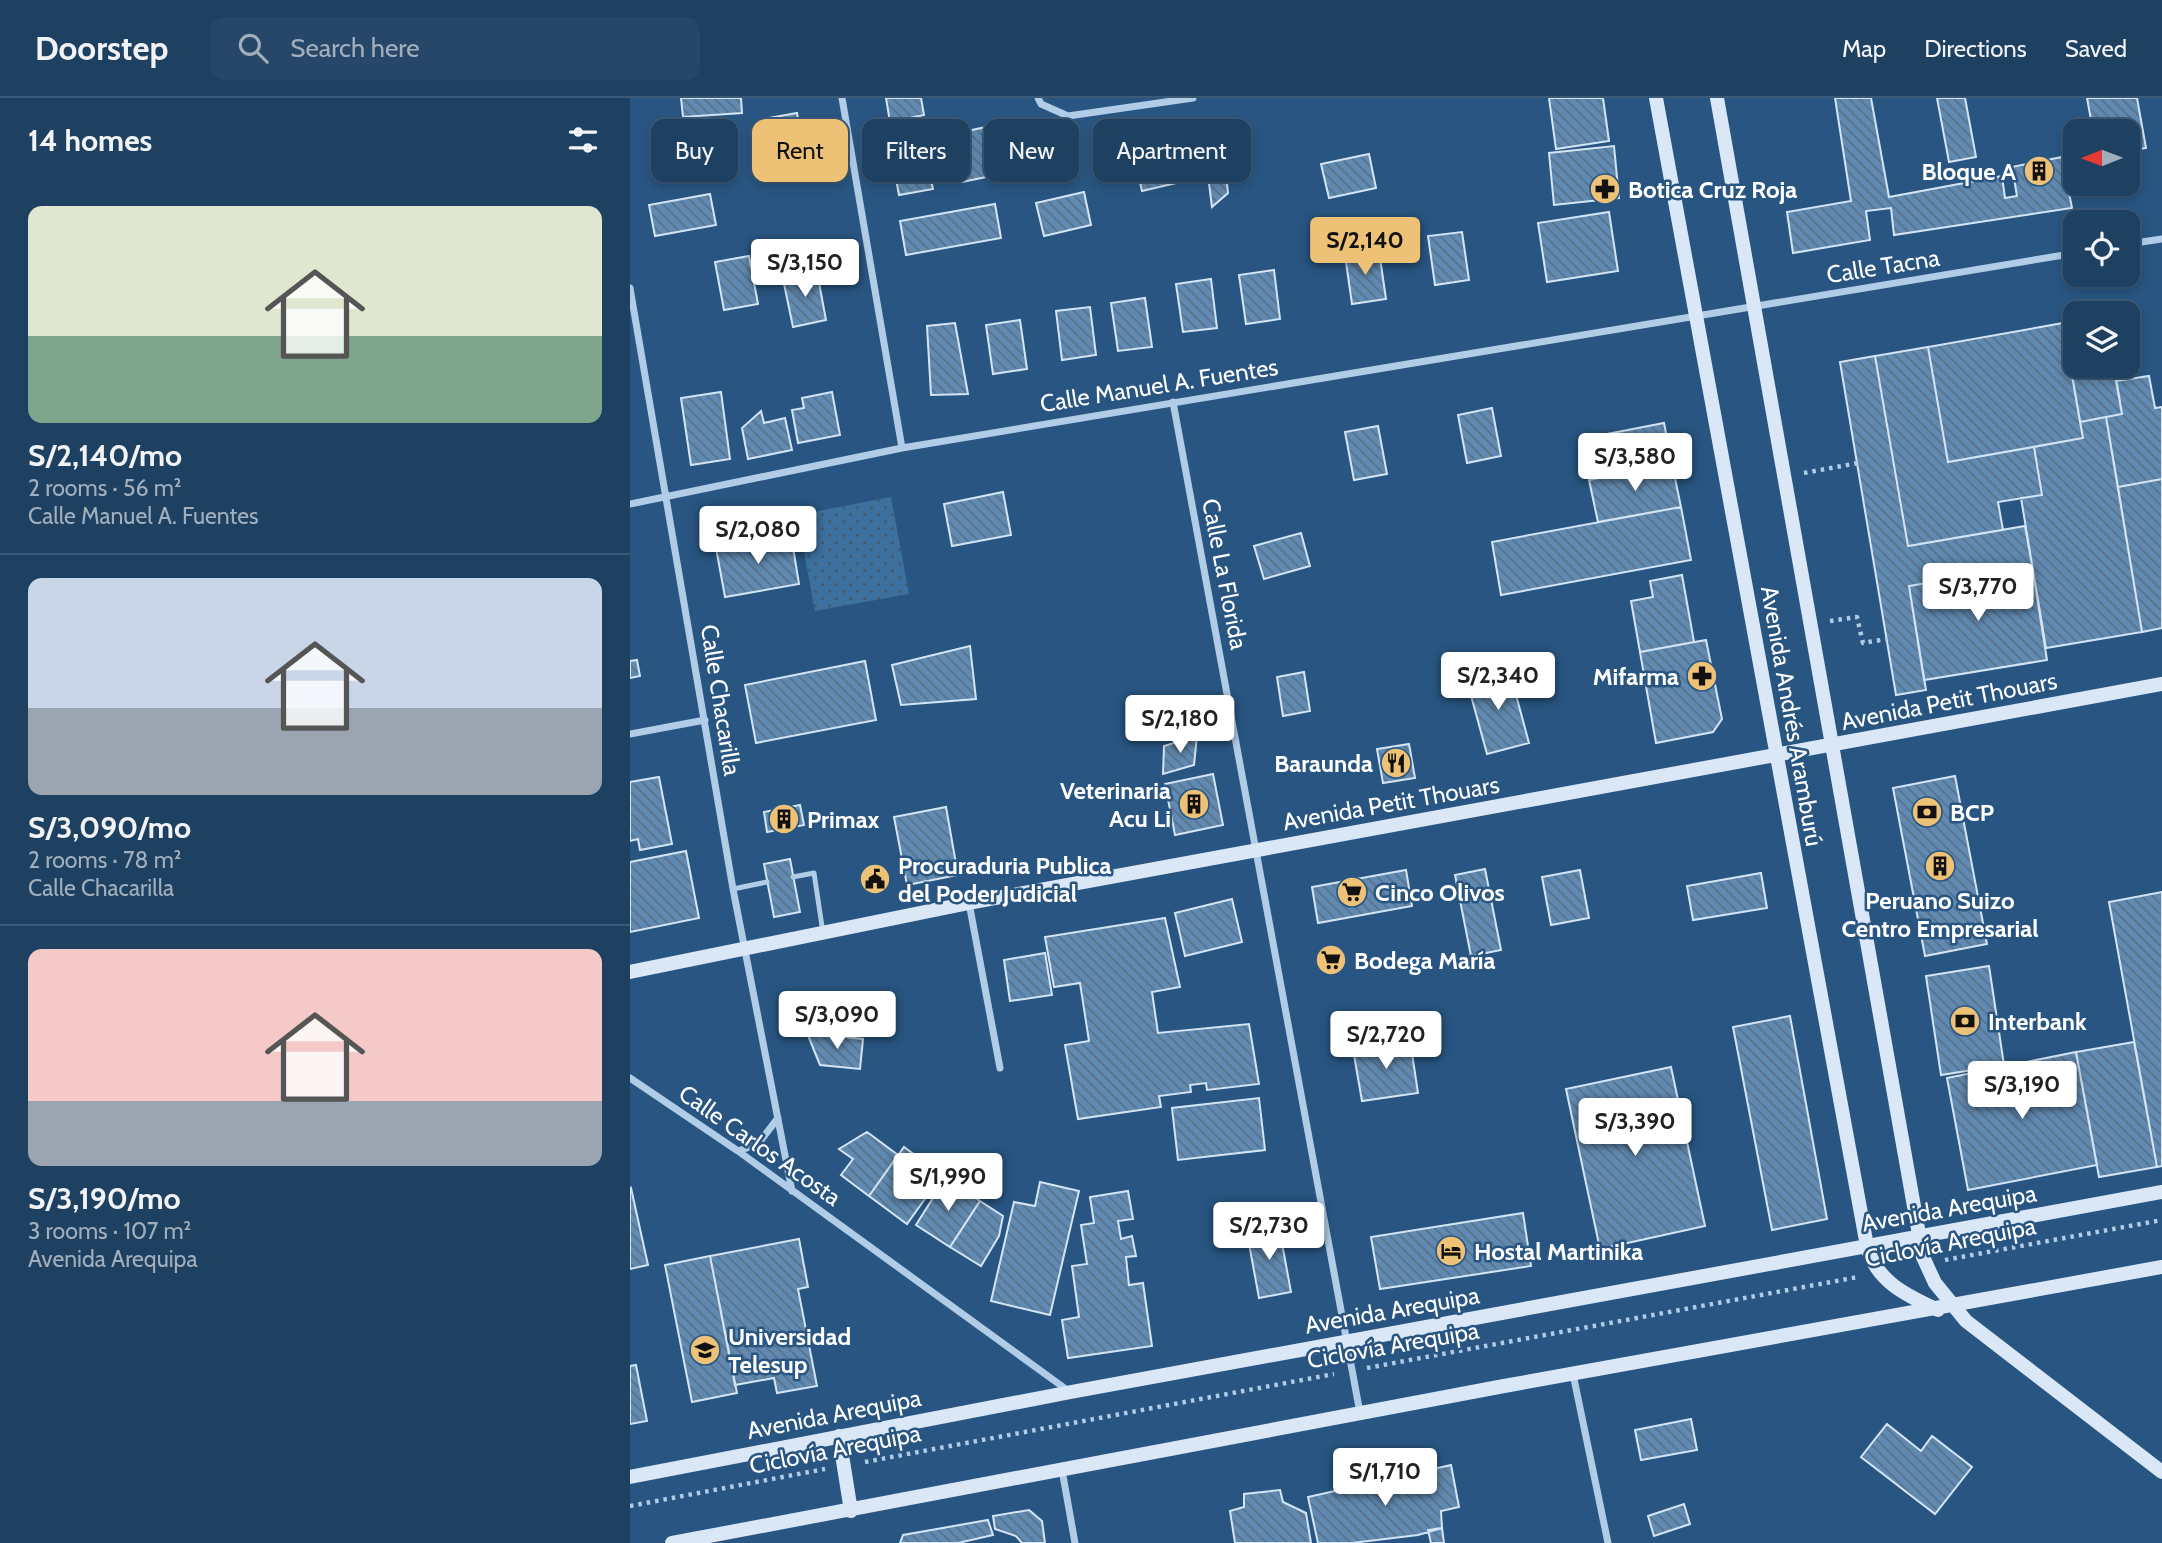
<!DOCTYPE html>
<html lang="en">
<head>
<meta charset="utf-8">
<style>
  body { margin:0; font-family:Cabin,sans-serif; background:#264767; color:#f1f3f6; height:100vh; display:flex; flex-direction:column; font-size:26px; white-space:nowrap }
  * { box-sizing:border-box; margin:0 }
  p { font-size:23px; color:#a1afbd }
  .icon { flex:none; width:38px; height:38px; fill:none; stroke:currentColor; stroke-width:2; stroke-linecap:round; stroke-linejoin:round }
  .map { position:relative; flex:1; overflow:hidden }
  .sheet { display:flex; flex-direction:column; background:#1e4061; width:630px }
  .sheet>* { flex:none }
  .hud { position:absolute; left:21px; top:21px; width:665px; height:63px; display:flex; gap:14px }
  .needle { width:46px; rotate:269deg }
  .controls { position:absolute; left:1433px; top:21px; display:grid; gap:14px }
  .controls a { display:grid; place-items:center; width:77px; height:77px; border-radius:14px; background:#1e4061; box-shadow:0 4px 10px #0003,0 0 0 2px #3c5976; font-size:35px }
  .price { position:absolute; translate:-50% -60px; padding:0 16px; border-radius:7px; background:#fff; color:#222; font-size:23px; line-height:46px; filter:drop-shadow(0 2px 4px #0008) }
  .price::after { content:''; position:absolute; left:50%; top:42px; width:21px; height:16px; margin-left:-10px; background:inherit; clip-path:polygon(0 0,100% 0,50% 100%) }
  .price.selected { background:#eec276; color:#111 }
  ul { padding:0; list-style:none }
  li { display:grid; align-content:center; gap:14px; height:371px; padding:0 28px }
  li+li { border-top:2px solid #3c5976 }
  li span { display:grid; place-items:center; height:217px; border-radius:14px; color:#555 }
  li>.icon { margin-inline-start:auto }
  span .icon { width:126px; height:126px; fill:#fffc; stroke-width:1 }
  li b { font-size:30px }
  h2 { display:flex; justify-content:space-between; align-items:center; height:84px; padding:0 28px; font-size:30px }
  .tag { padding:0 24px; border-radius:14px; background:#1e4061; box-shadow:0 4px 10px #0003,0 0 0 2px #3c5976; font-size:24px; line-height:63px }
  .tag.selected { background:#eec276; color:#111 }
  header { display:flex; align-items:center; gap:42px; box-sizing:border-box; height:98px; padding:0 35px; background:#1e4061; border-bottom:2px solid #3c5976 }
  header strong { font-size:33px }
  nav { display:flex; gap:38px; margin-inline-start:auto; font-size:24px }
  .search { width:490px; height:63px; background:#264767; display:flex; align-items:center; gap:18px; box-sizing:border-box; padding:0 24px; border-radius:14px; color:#a1afbd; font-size:26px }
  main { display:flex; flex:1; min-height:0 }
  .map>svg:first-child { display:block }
</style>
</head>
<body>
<header>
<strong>Doorstep</strong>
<div class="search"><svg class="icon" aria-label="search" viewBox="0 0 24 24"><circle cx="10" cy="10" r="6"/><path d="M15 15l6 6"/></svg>Search here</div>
<nav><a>Map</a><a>Directions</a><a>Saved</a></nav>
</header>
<main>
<section class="sheet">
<h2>14 homes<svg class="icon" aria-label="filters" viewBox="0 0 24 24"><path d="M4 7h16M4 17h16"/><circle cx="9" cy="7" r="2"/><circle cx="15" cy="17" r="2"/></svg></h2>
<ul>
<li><span style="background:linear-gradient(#dfe7d0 60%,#7fa58c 0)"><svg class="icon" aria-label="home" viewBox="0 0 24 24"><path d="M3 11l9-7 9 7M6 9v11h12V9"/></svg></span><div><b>S/2,140/mo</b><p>2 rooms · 56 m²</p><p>Calle Manuel A. Fuentes</p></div></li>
<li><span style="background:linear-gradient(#c9d6e8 60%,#9aa5b1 0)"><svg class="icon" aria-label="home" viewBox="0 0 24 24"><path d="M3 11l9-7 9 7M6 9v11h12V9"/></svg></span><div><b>S/3,090/mo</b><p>2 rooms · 78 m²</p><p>Calle Chacarilla</p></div></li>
<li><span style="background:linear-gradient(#f6c9c9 70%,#9aa5b1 0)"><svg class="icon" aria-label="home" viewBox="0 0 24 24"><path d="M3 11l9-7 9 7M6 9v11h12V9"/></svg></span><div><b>S/3,190/mo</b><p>3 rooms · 107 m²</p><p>Avenida Arequipa</p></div></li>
</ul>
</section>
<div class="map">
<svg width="1532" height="1445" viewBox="0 0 1532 1445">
  <defs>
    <pattern id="park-dots" width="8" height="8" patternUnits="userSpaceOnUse" patternTransform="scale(1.75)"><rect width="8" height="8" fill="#3c709e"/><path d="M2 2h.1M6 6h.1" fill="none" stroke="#465a6d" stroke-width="1.8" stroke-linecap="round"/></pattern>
    <pattern id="building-back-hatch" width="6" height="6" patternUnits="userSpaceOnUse" patternTransform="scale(1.75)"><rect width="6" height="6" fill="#608ab1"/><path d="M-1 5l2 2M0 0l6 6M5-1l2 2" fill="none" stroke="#587189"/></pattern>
  </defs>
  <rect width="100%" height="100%" fill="#285581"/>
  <path fill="url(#park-dots)" d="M 261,399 L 279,496 L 185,513 L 167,417 Z"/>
  <path fill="url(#building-back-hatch)" stroke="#d3e5f5" stroke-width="2" d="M 51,0 L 111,0 L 112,15 L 53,19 Z
    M 256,0 L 291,0 L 294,17 L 260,24 Z
    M 919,0 L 973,0 L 979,43 L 926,51 Z
    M 1205,0 L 1241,0 L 1259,99 L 1372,78 L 1375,100 L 1387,98 L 1382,69 L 1432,59 L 1442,110 L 1264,137 L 1261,110 L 1236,113 L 1240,142 L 1163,155 L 1157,114 L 1221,103 Z
    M 1307,0 L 1335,0 L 1346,59 L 1319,64 Z
    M 1457,0 L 1507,0 L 1516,50 L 1498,53 L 1498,33 L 1463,33 Z
    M 167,15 L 176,63 L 142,69 L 133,21 Z
    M 356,29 L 366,77 L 332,84 L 323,36 Z
    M 293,43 L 303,91 L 269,97 L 260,49 Z
    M 984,48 L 989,100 L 924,107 L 919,55 Z
    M 552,49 L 559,82 L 512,93 L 504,59 Z
    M 739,56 L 746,90 L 699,100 L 691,66 Z
    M 595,68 L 598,95 L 582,109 L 577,70 Z
    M 454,94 L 461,127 L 414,138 L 406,105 Z
    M 80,96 L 86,127 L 25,138 L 19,107 Z
    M 365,106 L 371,140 L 276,157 L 270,123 Z
    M 979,114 L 988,173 L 917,184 L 908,125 Z
    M 832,134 L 839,182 L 805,187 L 798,138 Z
    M 749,153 L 756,201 L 722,206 L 715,157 Z
    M 119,158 L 128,206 L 94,212 L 85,164 Z
    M 644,172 L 650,221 L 616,226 L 609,177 Z
    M 187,174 L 196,222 L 163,229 L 153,181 Z
    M 581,181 L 587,230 L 553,234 L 546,186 Z
    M 515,200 L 522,249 L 488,253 L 481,205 Z
    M 460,209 L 466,257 L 432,262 L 426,213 Z
    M 390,222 L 397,271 L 363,276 L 356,227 Z
    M 1446,222 L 1446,268 L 1484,268 L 1492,316 L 1450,324 L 1433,225 Z
    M 325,225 L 338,296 L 301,297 L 297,228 Z
    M 1433,225 L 1453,340 L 1318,364 L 1298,249 Z
    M 1298,249 L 1318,364 L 1404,349 L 1412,397 L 1368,404 L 1373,432 L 1278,448 L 1245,258 Z
    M 1245,258 L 1278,448 L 1395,428 L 1402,467 L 1279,488 L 1296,592 L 1266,597 L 1210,264 Z
    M 1519,278 L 1525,310 L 1532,309 L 1532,381 L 1488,389 L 1476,319 L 1492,316 L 1486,283 Z
    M 91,294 L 100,361 L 61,367 L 51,300 Z
    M 202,294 L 210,337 L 168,345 L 162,312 L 174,310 L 172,300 Z
    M 862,310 L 871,358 L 837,365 L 828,317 Z
    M 131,313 L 134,325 L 155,320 L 162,352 L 118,361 L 112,330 Z
    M 1476,319 L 1512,534 L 1416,550 L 1391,400 L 1412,397 L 1404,349 L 1453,340 L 1450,324 Z
    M 1034,325 L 1042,366 L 959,382 L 951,341 Z
    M 748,328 L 757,376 L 724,382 L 715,334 Z
    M 1042,366 L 1051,409 L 968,424 L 959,382 Z
    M 1532,381 L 1532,530 L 1512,534 L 1488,389 Z
    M 373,394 L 381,437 L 322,448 L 314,406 Z
    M 1051,409 L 1061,462 L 871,497 L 862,444 Z
    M 671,435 L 680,468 L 634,481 L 624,448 Z
    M 161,437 L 169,486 L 95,499 L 86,450 Z
    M 1402,467 L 1417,562 L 1294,582 L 1279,488 Z
    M 1052,477 L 1064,544 L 1010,554 L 1001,503 L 1023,499 L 1020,483 Z
    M 1076,542 L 1092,621 L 1083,634 L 1026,645 L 1010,554 Z
    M 340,548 L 346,601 L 271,607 L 262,567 Z
    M 7,562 L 10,578 L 0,580 L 0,563 Z
    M 235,563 L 246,622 L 126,645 L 115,587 Z
    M 879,571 L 899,645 L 857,656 L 837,583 Z
    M 674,574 L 680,613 L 653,618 L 647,579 Z
    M 567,638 L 564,667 L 533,676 L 534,648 Z
    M 779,646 L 785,680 L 753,685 L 747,651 Z
    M 583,676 L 593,727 L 545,737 L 535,686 Z
    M 1325,678 L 1357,846 L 1295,858 L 1263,690 Z
    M 29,679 L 42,746 L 10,752 L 8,741 L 0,743 L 0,684 Z
    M 170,707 L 174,727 L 137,734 L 134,714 Z
    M 316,709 L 328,777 L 277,787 L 264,719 Z
    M 56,753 L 69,820 L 0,834 L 0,764 Z
    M 160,761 L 170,814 L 144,819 L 134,766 Z
    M 855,771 L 871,852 L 841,858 L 825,777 Z
    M 776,772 L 782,808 L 688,825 L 682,789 Z
    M 950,772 L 959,820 L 921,827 L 912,779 Z
    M 1131,775 L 1137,810 L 1063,822 L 1057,788 Z
    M 1532,794 L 1532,1068 L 1527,1069 L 1479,804 Z
    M 602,801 L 612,844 L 555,858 L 545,815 Z
    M 535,820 L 550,889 L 522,894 L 528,935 L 619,926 L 629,986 L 577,992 L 576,985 L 560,987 L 561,994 L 529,998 L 531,1009 L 448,1021 L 435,947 L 459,943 L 450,885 L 424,889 L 415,839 Z
    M 415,855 L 422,897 L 380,903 L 374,862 Z
    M 1359,868 L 1374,967 L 1311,977 L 1296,878 Z
    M 1160,918 L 1197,1121 L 1142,1132 L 1103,929 Z
    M 177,935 L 233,941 L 230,971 L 190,967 Z
    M 780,942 L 788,995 L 732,1003 L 723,951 Z
    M 1504,944 L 1527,1069 L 1469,1079 L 1446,954 Z
    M 1446,954 L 1467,1067 L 1338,1092 L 1317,980 Z
    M 1041,969 L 1075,1128 L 970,1151 L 936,991 Z
    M 629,1000 L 635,1052 L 548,1062 L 542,1010 Z
    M 237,1034 L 268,1057 L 239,1098 L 211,1077 L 223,1061 L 209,1051 Z
    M 274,1049 L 312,1077 L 277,1126 L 239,1098 Z
    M 315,1081 L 350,1103 L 320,1149 L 286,1127 Z
    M 410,1084 L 449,1093 L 420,1217 L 361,1203 L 384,1104 L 405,1108 Z
    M 1,1090 L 18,1167 L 0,1171 L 0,1091 Z
    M 498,1093 L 503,1121 L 488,1123 L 491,1141 L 502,1138 L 506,1158 L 496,1159 L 499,1187 L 513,1185 L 522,1248 L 438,1260 L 432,1222 L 449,1219 L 442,1168 L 457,1166 L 451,1127 L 464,1125 L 460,1099 Z
    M 350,1103 L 373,1118 L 369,1138 L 351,1168 L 320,1149 Z
    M 893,1115 L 901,1168 L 750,1191 L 741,1139 Z
    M 649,1129 L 661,1194 L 629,1200 L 617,1135 Z
    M 169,1141 L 178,1189 L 168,1191 L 187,1288 L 147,1295 L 144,1280 L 105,1287 L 80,1158 Z
    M 80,1158 L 107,1295 L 62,1304 L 35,1167 Z
    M 6,1267 L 17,1323 L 0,1326 L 0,1268 Z
    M 1061,1321 L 1067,1352 L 1011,1362 L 1005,1332 Z
    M 1257,1326 L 1291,1353 L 1302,1338 L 1342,1369 L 1305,1416 L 1231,1359 Z
    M 821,1367 L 829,1409 L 811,1413 L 812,1430 L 788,1437 L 722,1445 L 688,1445 L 678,1399 Z
    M 650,1392 L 653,1404 L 676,1415 L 681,1445 L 605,1445 L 600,1413 L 614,1409 L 614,1396 Z
    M 1054,1406 L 1060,1426 L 1024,1438 L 1018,1418 Z
    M 399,1412 L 412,1423 L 415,1445 L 392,1445 L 386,1438 L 365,1431 L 363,1418 Z
    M 358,1422 L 363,1437 L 328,1445 L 270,1445 L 273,1437 Z
    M 812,1430 L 814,1445 L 801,1445 L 798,1432 Z"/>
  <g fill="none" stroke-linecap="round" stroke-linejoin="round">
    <path stroke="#b0cce6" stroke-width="4.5" stroke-dasharray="3.5 5" stroke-linecap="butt" d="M 1174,375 L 1228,365
      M 1200,523 L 1227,519 L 1233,545 L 1257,541
      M 1315,1162 L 1532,1122
      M 737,1270 L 1228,1179
      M 235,1364 L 704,1276
      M 0,1408 L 195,1371"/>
    <path stroke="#b0cce6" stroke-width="5" d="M 163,779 L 184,775 L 193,835
      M 103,791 L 137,784"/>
    <path stroke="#b0cce6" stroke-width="7" d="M 212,0 L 272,350
      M 408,0 L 411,6 L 438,18 L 563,0
      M 1498,146 L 1532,141
      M 0,190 L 103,791 L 162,1093
      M 543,304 L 730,1315
      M 0,406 L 272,350 L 1446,155
      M 0,636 L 75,622
      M 339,805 L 370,970
      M 0,980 L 108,1053 L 440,1294
      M 108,1053 L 128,1046 L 148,1020
      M 943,1276 L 978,1445
      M 432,1372 L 445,1445"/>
    <path stroke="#d9e7f6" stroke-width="14" d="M 1026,0 L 1237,1148 C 1246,1184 1278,1198 1308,1212
      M 1087,0 L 1293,1159 L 1305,1185 L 1336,1223 L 1532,1374
      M 0,874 L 339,805 L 1532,586
      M 209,1338 L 221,1413
      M 0,1379 L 441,1294 L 1532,1094
      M 42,1445 L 874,1288 L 1532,1169"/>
  </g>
  <defs>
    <g id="building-disc" transform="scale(1.575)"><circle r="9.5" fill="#eec276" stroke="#285581"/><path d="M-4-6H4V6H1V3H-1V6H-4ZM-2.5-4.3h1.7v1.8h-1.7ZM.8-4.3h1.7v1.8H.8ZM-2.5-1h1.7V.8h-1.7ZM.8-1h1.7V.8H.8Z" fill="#111"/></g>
    <g id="pharmacy-disc" transform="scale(1.575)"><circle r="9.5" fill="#eec276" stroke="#285581"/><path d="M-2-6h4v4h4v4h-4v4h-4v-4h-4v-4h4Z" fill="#111"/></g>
    <g id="restaurant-disc" transform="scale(1.575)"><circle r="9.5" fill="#eec276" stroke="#285581"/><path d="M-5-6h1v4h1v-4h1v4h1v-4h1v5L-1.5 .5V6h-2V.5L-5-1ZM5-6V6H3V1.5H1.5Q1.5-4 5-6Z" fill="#111"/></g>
    <g id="bank-disc" transform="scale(1.575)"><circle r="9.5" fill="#eec276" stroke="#285581"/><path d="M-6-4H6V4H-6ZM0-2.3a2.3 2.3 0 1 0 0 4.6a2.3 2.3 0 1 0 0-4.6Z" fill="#111"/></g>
    <g id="civic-disc" transform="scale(1.575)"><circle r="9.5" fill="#eec276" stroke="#285581"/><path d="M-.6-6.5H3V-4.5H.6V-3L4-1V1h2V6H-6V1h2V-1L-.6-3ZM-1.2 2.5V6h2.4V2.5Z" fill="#111"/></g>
    <g id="supermarket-disc" transform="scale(1.575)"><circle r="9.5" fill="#eec276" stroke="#285581"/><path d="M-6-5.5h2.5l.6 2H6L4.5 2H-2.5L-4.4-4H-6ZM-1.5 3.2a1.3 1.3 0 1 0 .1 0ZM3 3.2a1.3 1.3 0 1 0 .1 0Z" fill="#111"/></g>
    <g id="hotel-disc" transform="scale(1.575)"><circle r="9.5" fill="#eec276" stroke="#285581"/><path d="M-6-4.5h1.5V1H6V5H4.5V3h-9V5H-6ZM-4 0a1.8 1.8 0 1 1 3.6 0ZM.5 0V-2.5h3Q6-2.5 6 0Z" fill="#111"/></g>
    <g id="university-disc" transform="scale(1.575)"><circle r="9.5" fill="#eec276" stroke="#285581"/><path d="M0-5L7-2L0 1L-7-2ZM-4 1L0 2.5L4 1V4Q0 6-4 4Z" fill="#111"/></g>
  </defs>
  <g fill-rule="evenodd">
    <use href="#building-disc" x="1409" y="73"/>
    <use href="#pharmacy-disc" x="975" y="91"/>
    <use href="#pharmacy-disc" x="1072" y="578"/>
    <use href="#restaurant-disc" x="766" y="665"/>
    <use href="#building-disc" x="564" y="706"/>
    <use href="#bank-disc" x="1297" y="714"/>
    <use href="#building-disc" x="154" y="721"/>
    <use href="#building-disc" x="1310" y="768"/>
    <use href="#civic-disc" x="245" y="781"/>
    <use href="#supermarket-disc" x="722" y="794"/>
    <use href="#supermarket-disc" x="701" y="862"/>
    <use href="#bank-disc" x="1335" y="923"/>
    <use href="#hotel-disc" x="821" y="1153"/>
    <use href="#university-disc" x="75" y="1252"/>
  </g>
  <g text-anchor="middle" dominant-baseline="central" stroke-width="5" stroke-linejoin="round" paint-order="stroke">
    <g font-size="24" font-weight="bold" fill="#fff" stroke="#285581" text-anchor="start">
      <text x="1386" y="73" text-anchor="end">Bloque A</text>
      <text x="998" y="91">Botica Cruz Roja</text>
      <text x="1049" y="578" text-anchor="end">Mifarma</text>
      <text x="743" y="665" text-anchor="end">Baraunda</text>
      <text x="541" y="692" text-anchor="end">Veterinaria<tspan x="541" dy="28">Acu Li</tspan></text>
      <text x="1320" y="714">BCP</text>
      <text x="177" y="721">Primax</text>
      <text x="268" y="767">Procuraduria Publica<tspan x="268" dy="28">del Poder Judicial</tspan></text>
      <text x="745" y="794">Cinco Olivos</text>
      <text x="1310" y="802" text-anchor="middle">Peruano Suizo<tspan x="1310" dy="28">Centro Empresarial</tspan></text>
      <text x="724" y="862">Bodega María</text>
      <text x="1358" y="923">Interbank</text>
      <text x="844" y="1153">Hostal Martinika</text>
      <text x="98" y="1238">Universidad<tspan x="98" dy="28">Telesup</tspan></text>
    </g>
    <g font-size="24" fill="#fff" stroke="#285581">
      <text transform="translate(1253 168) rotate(-9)">Calle Tacna</text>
      <text transform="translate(529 287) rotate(-9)">Calle Manuel A. Fuentes</text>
      <text transform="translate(595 476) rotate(79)">Calle La Florida</text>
      <text transform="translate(91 602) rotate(81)">Calle Chacarilla</text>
      <text transform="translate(1319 603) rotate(-11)">Avenida Petit Thouars</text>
      <text transform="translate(1162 618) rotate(80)">Avenida Andrés Aramburú</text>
      <text transform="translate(761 705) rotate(-10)">Avenida Petit Thouars</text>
      <text transform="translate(130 1047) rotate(35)">Calle Carlos Acosta</text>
      <text transform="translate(1319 1110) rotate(-10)">Avenida Arequipa</text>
      <text transform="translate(1320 1144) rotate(-11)">Ciclovía Arequipa</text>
      <text transform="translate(762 1212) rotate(-10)">Avenida Arequipa</text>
      <text transform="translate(763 1247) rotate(-10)">Ciclovía Arequipa</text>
      <text transform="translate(204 1316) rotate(-11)">Avenida Arequipa</text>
      <text transform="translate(205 1351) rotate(-11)">Ciclovía Arequipa</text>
    </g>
  </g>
</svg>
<div class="controls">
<a><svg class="needle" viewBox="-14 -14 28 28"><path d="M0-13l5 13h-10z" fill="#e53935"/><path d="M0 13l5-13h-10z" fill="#a1afbd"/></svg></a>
<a><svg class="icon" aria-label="locate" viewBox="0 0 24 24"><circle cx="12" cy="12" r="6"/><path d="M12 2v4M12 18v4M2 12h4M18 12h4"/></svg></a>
<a><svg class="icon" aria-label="layers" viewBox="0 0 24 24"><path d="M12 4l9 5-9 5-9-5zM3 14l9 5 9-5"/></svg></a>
</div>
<b class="price selected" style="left:735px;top:179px">S/2,140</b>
<b class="price" style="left:175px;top:201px">S/3,150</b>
<b class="price" style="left:1005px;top:395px">S/3,580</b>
<b class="price" style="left:128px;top:468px">S/2,080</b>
<b class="price" style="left:1348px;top:525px">S/3,770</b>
<b class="price" style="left:868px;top:614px">S/2,340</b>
<b class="price" style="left:550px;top:657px">S/2,180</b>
<b class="price" style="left:207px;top:953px">S/3,090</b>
<b class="price" style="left:756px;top:973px">S/2,720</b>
<b class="price" style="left:1392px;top:1023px">S/3,190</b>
<b class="price" style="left:1005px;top:1060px">S/3,390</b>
<b class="price" style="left:318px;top:1115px">S/1,990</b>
<b class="price" style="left:639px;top:1164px">S/2,730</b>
<b class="price" style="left:755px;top:1410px">S/1,710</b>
<div class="hud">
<a class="tag">Buy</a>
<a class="tag selected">Rent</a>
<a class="tag">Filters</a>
<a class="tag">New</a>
<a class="tag">Apartment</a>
</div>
</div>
</main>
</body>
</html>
